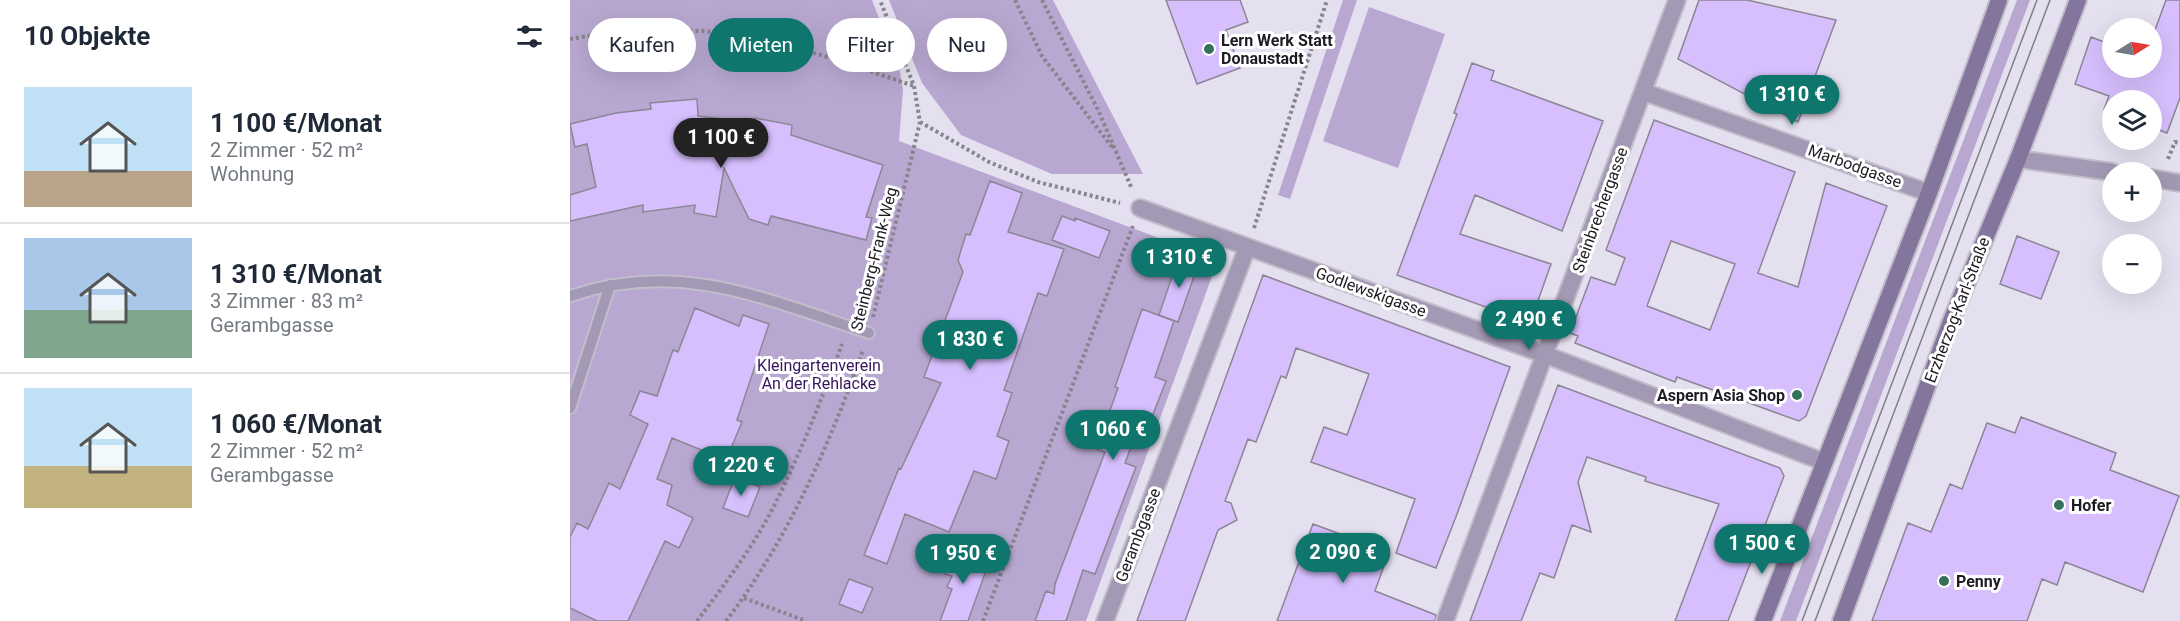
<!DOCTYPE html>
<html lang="de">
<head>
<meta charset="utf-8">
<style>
  body { margin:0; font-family:Roboto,sans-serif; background:#f2f2f3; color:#1f2937; height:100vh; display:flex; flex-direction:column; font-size:22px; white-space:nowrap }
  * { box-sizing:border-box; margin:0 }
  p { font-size:20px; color:#747a83 }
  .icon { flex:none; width:33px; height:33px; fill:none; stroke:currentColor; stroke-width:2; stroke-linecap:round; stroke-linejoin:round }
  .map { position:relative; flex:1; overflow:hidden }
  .drawer { display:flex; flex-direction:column; background:#fff; width:570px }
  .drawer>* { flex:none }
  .banner { position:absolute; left:18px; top:18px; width:570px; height:54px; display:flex; gap:12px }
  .needle { width:39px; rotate:79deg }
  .fabs { position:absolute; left:1532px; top:18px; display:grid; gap:12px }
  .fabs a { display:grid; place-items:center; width:60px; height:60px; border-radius:50%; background:#fff; box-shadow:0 6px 24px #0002; font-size:30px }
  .price { position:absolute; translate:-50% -51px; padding:0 14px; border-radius:21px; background:#0f766e; color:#fff; font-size:20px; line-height:39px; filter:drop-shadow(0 2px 3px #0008) }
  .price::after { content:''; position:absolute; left:50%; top:36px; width:18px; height:14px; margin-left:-9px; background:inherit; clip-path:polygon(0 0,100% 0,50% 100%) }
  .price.on { background:#222; color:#fff }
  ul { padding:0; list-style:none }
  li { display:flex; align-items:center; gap:18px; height:150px; padding:0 24px }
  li+li { border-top:2px solid #e0e1e3 }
  li span { display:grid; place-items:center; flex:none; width:168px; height:120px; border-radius:0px; color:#555 }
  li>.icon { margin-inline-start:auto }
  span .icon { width:72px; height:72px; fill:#fffc; stroke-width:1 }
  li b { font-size:26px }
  h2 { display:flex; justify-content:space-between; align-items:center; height:72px; padding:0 24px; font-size:26px }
  .pill { padding:0 21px; border-radius:27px; background:#fff; box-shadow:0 6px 24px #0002; font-size:21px; line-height:54px }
  .pill.on { background:#0f766e; color:#fff }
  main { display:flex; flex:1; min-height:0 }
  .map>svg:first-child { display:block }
</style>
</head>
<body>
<main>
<section class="drawer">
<h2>10 Objekte<svg class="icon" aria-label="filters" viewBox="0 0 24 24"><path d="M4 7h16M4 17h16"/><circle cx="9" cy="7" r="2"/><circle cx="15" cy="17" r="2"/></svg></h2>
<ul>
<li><span style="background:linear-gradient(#bfe0f5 70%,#b9a48a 0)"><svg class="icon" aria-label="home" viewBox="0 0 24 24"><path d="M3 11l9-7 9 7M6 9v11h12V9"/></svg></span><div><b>1 100 €/Monat</b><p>2 Zimmer · 52 m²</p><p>Wohnung</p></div></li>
<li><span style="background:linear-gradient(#a9c7e8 60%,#7fa58c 0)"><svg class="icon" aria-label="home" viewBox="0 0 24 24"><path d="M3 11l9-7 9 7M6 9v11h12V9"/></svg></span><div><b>1 310 €/Monat</b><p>3 Zimmer · 83 m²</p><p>Gerambgasse</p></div></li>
<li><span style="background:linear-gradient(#bfe0f5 65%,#c2b280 0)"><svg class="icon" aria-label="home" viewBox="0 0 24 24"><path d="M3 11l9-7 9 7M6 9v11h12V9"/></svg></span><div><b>1 060 €/Monat</b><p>2 Zimmer · 52 m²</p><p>Gerambgasse</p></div></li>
</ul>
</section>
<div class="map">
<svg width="1610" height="621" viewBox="0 0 1610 621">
  <rect width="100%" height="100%" fill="#e5e0ef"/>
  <path fill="#b8a8d1" d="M 0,0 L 302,0 L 330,72 L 333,90 L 329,141 L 648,260 L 516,621 L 0,621 Z
    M 319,0 L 483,0 L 573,174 L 482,174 L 391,135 L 352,83 Z
    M 773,0 L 787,0 L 720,199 L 708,195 Z
    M 1447,0 L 1460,0 L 1226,621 L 1210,621 Z
    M 799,7 L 875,34 L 828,168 L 753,141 Z"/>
  <path fill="#d7bffe" stroke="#8b8694" stroke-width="1.5" fill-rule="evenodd" d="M 596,0 L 670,0 L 678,22 L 656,30 L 670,68 L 627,84 Z
    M 1129,0 L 1177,0 L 1266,20 L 1228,122 L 1108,59 Z
    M 1596,0 L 1610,0 L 1610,98 L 1597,133 L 1581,127 L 1581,100 L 1542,100 L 1542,112 L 1534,109 L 1539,96 L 1505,84 L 1521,37 L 1542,45 L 1542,68 L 1581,68 L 1581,41 Z
    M 902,63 L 924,71 L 921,80 L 1033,121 L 992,231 L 905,195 L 890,234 L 981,264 L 960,323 L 827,275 L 887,114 L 884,113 Z
    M 127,99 L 128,116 L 184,123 L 185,118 L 222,125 L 221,135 L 313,165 L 296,217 L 302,218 L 296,240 L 201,216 L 198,225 L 179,219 L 154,168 L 146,217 L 124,213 L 125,205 L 73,212 L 73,205 L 0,221 L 0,195 L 26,187 L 17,144 L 5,147 L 0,124 L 46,113 L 81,109 L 80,103 Z
    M 1084,120 L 1225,172 L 1188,273 L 1228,287 L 1256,183 L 1317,206 L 1236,416 L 1229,421 L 1107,377 L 1105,382 L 1005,343 L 1008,336 L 1000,333 L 1021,277 L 1045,285 L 1055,258 L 1036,250 ZM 1101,241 L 1165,264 L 1140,330 L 1077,306 Z
    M 420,181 L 452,193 L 438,232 L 494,249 L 477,296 L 468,293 L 434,390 L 442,393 L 427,436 L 439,441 L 426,479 L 404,471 L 379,532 L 335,514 L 317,564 L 294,555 L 329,468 L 331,469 L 371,383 L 354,377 L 393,272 L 388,260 L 396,234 L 400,235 Z
    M 492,216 L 505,221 L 505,218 L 540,231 L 529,258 L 482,240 Z
    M 1447,236 L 1489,252 L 1471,299 L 1430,284 Z
    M 609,256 L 629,262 L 608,322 L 589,315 Z
    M 693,275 L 940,367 L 887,514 L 866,568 L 826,553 L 845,499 L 741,462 L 754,427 L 777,435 L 799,374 L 726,348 L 716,378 L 711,376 L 686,442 L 678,439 L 655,501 L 661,503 L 667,520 L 648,530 L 615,621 L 567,621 Z
    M 125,308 L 169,326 L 173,315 L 199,324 L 167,420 L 172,422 L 156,460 L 102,438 L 87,479 L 102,485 L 97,505 L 123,518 L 109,548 L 95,541 L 58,621 L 27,621 L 0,608 L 0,537 L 7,523 L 18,529 L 39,483 L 50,489 L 78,424 L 60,415 L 70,391 L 87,396 L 103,350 L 108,352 Z
    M 572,309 L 604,321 L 585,377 L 596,381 L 582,417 L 573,414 L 555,463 L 566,467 L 525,574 L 513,570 L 496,621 L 465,621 L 476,591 L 484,594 L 485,584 L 535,452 L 526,449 L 548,388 L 545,387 Z
    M 988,385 L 1210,468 L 1214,476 L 1158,621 L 1105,621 L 1149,504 L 1075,481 L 1076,477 L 1017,457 L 1008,482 L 1021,532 L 1002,525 L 984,578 L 970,573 L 951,621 L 900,621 Z
    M 1451,417 L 1546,453 L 1540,470 L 1609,496 L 1573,592 L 1495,562 L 1487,585 L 1472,579 L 1457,621 L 1302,621 L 1338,523 L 1361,532 L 1380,484 L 1392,489 L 1417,423 L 1445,433 Z
    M 165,477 L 190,487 L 178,517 L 153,508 Z
    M 743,524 L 819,552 L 805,591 L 866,615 L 865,621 L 707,621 Z
    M 383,549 L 419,562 L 398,621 L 370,621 L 382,589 L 377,587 L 382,576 L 375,574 Z
    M 279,579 L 303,588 L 292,613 L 269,604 Z"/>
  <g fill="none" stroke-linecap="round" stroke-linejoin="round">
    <g stroke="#c1bdca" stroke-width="14">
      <path id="service" d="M 0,296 C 111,259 194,299 299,333
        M 0,408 L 40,285"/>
    </g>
    <g stroke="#c1bdca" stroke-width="20">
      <path id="minor" d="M 1074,92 L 1359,193
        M 1448,159 L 1542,172
        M 1581,178 L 1610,183
        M 570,208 L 976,355 L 1254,462
        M 535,621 L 677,248
        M 875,621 L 1107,0"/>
    </g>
    <g stroke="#c1bdca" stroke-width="20">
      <path id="secondary" d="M 1193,621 L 1359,193 L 1429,0
        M 1271,621 L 1381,321 L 1448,159 L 1508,0"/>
    </g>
    <path stroke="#87848e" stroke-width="4" stroke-dasharray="3 3" stroke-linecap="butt" d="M 445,0 L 472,56 L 542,147
      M 472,0 L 529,112 L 562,189
      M 0,39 C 58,29 120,26 178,37 C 234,47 290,68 344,86
      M 350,122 L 419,162 L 468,182 L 550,203
      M 1598,159 L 1605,142 L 1610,143
      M 684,228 L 757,0
      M 303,317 L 350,122 L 344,86 L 310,0
      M 174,598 L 236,621
      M 127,621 C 155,584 183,547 204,506 C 230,454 252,399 272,344
      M 156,621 C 217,541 260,444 293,350
      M 413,621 L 563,226"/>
    <use href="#service" stroke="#a399b4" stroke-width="10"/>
    <use href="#minor" stroke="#a399b4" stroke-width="16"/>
    <use href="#secondary" stroke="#84759c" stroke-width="16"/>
    <path stroke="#817e88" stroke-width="1.5" d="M 1232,621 L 1467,0
      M 1245,621 L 1480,0"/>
  </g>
  <g fill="#35715b" stroke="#fff" stroke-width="2">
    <circle cx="639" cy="49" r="6"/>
    <circle cx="1227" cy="395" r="6"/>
    <circle cx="1489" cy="505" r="6"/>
    <circle cx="1374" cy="581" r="6"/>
  </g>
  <g text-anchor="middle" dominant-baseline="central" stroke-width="6" stroke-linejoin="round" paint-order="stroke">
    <g font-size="16" font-weight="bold" fill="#1e1c22" stroke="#fff" text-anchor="start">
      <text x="651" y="40">Lern Werk Statt<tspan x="651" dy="18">Donaustadt</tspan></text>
      <text x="1215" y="395" text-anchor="end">Aspern Asia Shop</text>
      <text x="1501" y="505">Hofer</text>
      <text x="1386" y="581">Penny</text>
    </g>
    <g font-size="16" fill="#1e1c22" stroke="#fff">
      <text transform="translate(1285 166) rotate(20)">Marbodgasse</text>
      <text transform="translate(1030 210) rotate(-70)">Steinbrechergasse</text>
      <text transform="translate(304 259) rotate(-76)">Steinberg-Frank-Weg</text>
      <text transform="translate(801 292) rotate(20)">Godlewskigasse</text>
      <text transform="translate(1387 310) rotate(-69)">Erzherzog-Karl-Straße</text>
      <text transform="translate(568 535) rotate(-69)">Gerambgasse</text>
    </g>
    <g font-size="16" fill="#37145b" stroke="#fff">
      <text x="249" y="365">Kleingartenverein<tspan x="249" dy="18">An der Rehlacke</tspan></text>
    </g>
  </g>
</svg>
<div class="fabs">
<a><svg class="needle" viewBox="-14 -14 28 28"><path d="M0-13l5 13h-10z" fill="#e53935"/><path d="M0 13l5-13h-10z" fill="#747a83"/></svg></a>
<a><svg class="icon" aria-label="layers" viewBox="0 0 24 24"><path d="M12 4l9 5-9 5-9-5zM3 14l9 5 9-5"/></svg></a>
<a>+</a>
<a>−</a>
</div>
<b class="price" style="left:1222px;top:126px">1 310 €</b>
<b class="price on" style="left:151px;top:169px">1 100 €</b>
<b class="price" style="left:609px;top:289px">1 310 €</b>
<b class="price" style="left:959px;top:351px">2 490 €</b>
<b class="price" style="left:400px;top:371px">1 830 €</b>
<b class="price" style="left:543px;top:461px">1 060 €</b>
<b class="price" style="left:171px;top:497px">1 220 €</b>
<b class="price" style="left:1192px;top:575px">1 500 €</b>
<b class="price" style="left:773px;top:584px">2 090 €</b>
<b class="price" style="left:393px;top:585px">1 950 €</b>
<div class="banner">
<a class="pill">Kaufen</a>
<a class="pill on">Mieten</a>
<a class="pill">Filter</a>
<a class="pill">Neu</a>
</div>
</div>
</main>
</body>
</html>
